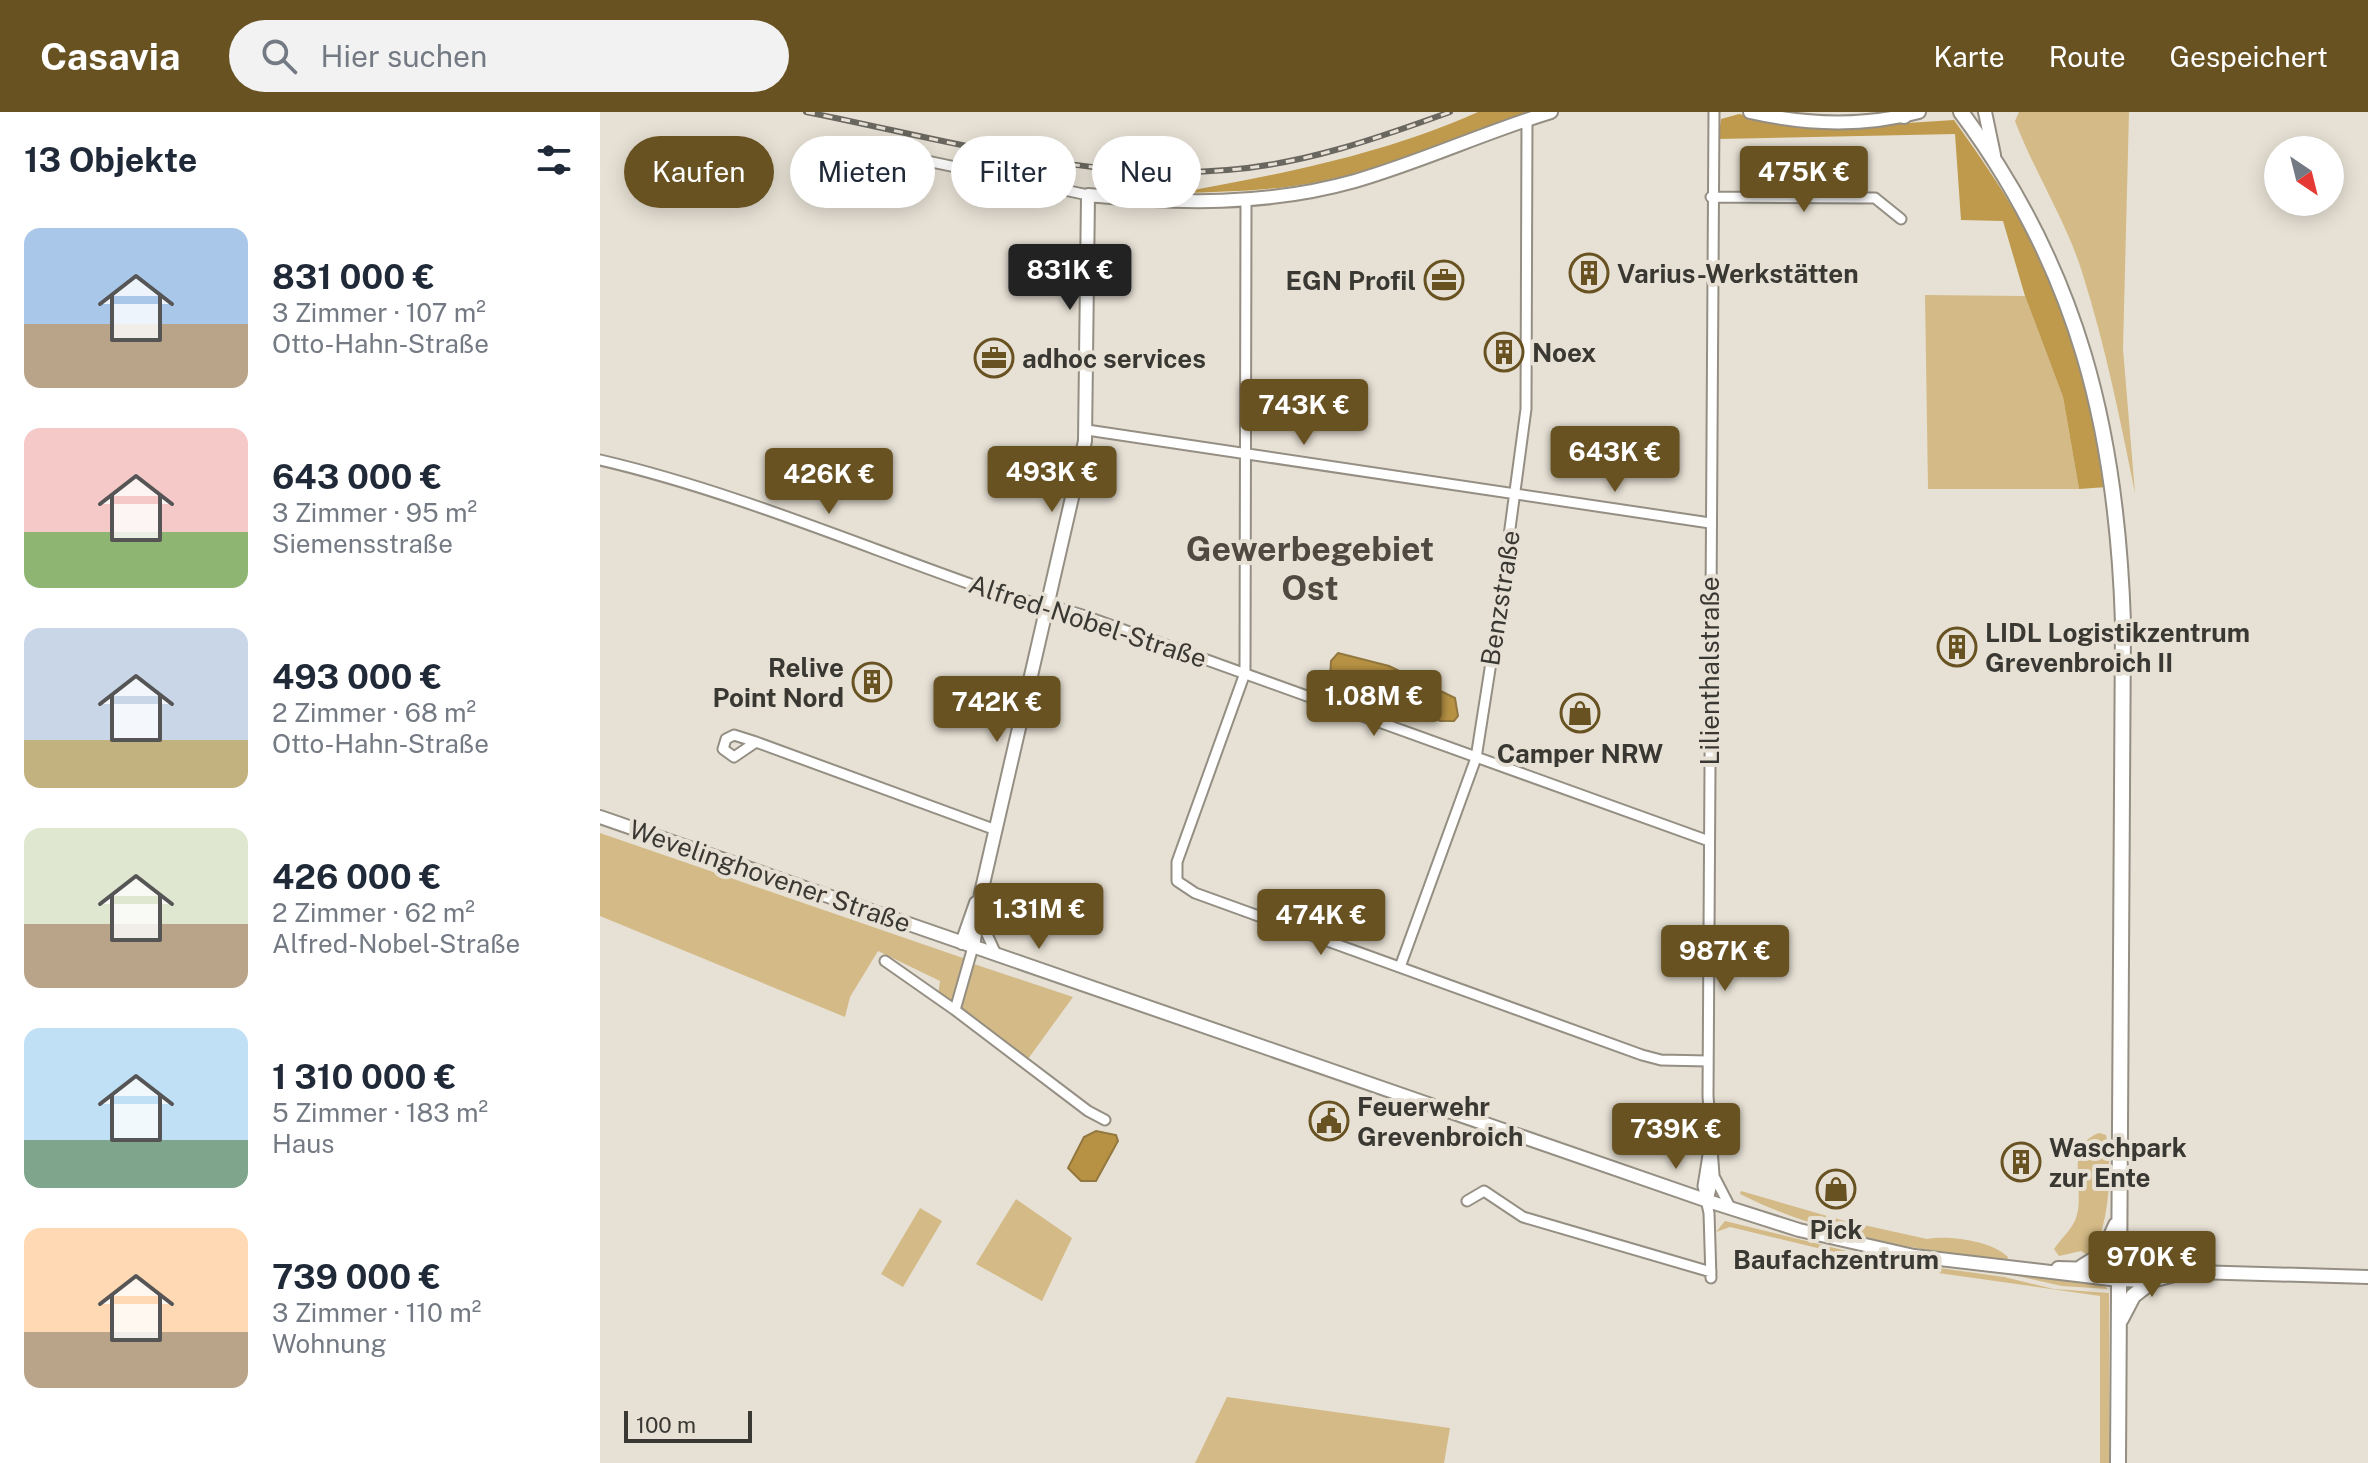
<!DOCTYPE html>
<html lang="de">
<head>
<meta charset="utf-8">
<style>
  body { margin:0; font-family:"Public Sans",sans-serif; background:#f2f2f3; color:#1f2937; height:100vh; display:flex; flex-direction:column; font-size:30px; white-space:nowrap }
  * { box-sizing:border-box; margin:0 }
  p { font-size:26px; color:#747a83 }
  .icon { flex:none; width:44px; height:44px; fill:none; stroke:currentColor; stroke-width:2; stroke-linecap:round; stroke-linejoin:round }
  .map { position:relative; flex:1; overflow:hidden }
  .drawer { display:flex; flex-direction:column; background:#fff; width:600px }
  .drawer>* { flex:none }
  .guide { position:absolute; left:24px; top:24px; width:760px; height:72px; display:flex; gap:16px }
  .needle { width:52px; rotate:145deg }
  .fabs { position:absolute; left:1664px; top:24px; display:grid; gap:16px }
  .fabs a { display:grid; place-items:center; width:80px; height:80px; border-radius:50%; background:#fff; box-shadow:0 4px 20px #0003; font-size:40px }
  .scale { position:absolute; left:24px; bottom:20px; width:128px; box-sizing:border-box; padding-left:8px; border:4px solid #3a3833; border-top:0; font-size:22px; line-height:28px; white-space:nowrap; color:#3a3833; -webkit-text-stroke:6px #e7e1d5; paint-order:stroke }
  .price { position:absolute; translate:-50% -68px; padding:0 18px; border-radius:8px; background:#685221; color:#fff; font-size:26px; line-height:52px; filter:drop-shadow(0 2px 4px #0008) }
  .price::after { content:''; position:absolute; left:50%; top:48px; width:24px; height:18px; margin-left:-12px; background:inherit; clip-path:polygon(0 0,100% 0,50% 100%) }
  .price.on { background:#222; color:#fff }
  ul { padding:0; list-style:none }
  li { display:flex; align-items:center; gap:24px; height:200px; padding:0 24px }
  li span { display:grid; place-items:center; flex:none; width:224px; height:160px; border-radius:16px; color:#555 }
  li>.icon { margin-inline-start:auto }
  span .icon { width:96px; height:96px; fill:#fffc; stroke-width:1 }
  li b { font-size:34px }
  h2 { display:flex; justify-content:space-between; align-items:center; height:96px; padding:0 24px; font-size:34px }
  .pill { padding:0 28px; border-radius:36px; background:#fff; box-shadow:0 4px 20px #0003; font-size:28px; line-height:72px }
  .pill.on { background:#685221; color:#fff }
  header { display:flex; align-items:center; gap:48px; box-sizing:border-box; height:112px; padding:0 40px; background:#685221; color:#fff }
  header strong { font-size:38px }
  nav { display:flex; gap:44px; margin-inline-start:auto; font-size:28px }
  .search { width:560px; height:72px; background:#f2f2f3; display:flex; align-items:center; gap:20px; box-sizing:border-box; padding:0 28px; border-radius:44px; color:#747a83; font-size:30px }
  main { display:flex; flex:1; min-height:0 }
  .map>svg:first-child { display:block }
</style>
</head>
<body>
<header>
<strong>Casavia</strong>
<div class="search"><svg class="icon" aria-label="search" viewBox="0 0 24 24"><circle cx="10" cy="10" r="6"/><path d="M15 15l6 6"/></svg>Hier suchen</div>
<nav><a>Karte</a><a>Route</a><a>Gespeichert</a></nav>
</header>
<main>
<section class="drawer">
<h2>13 Objekte<svg class="icon" aria-label="filters" viewBox="0 0 24 24"><path d="M4 7h16M4 17h16"/><circle cx="9" cy="7" r="2"/><circle cx="15" cy="17" r="2"/></svg></h2>
<ul>
<li><span style="background:linear-gradient(#a9c7e8 60%,#b9a48a 0)"><svg class="icon" aria-label="home" viewBox="0 0 24 24"><path d="M3 11l9-7 9 7M6 9v11h12V9"/></svg></span><div><b>831 000 €</b><p>3 Zimmer · 107 m²</p><p>Otto-Hahn-Straße</p></div></li>
<li><span style="background:linear-gradient(#f6c9c9 65%,#8fb573 0)"><svg class="icon" aria-label="home" viewBox="0 0 24 24"><path d="M3 11l9-7 9 7M6 9v11h12V9"/></svg></span><div><b>643 000 €</b><p>3 Zimmer · 95 m²</p><p>Siemensstraße</p></div></li>
<li><span style="background:linear-gradient(#c9d6e8 70%,#c2b280 0)"><svg class="icon" aria-label="home" viewBox="0 0 24 24"><path d="M3 11l9-7 9 7M6 9v11h12V9"/></svg></span><div><b>493 000 €</b><p>2 Zimmer · 68 m²</p><p>Otto-Hahn-Straße</p></div></li>
<li><span style="background:linear-gradient(#dfe7d0 60%,#b9a48a 0)"><svg class="icon" aria-label="home" viewBox="0 0 24 24"><path d="M3 11l9-7 9 7M6 9v11h12V9"/></svg></span><div><b>426 000 €</b><p>2 Zimmer · 62 m²</p><p>Alfred-Nobel-Straße</p></div></li>
<li><span style="background:linear-gradient(#bfe0f5 70%,#7fa58c 0)"><svg class="icon" aria-label="home" viewBox="0 0 24 24"><path d="M3 11l9-7 9 7M6 9v11h12V9"/></svg></span><div><b>1 310 000 €</b><p>5 Zimmer · 183 m²</p><p>Haus</p></div></li>
<li><span style="background:linear-gradient(#ffd9b3 65%,#b9a48a 0)"><svg class="icon" aria-label="home" viewBox="0 0 24 24"><path d="M3 11l9-7 9 7M6 9v11h12V9"/></svg></span><div><b>739 000 €</b><p>3 Zimmer · 110 m²</p><p>Wohnung</p></div></li>
</ul>
</section>
<div class="map">
<svg width="1768" height="1351" viewBox="0 0 1768 1351">
  <rect width="100%" height="100%" fill="#e7e1d5"/>
  <path fill="#d4ba86" d="M 1419,0 L 1529,0 L 1523,237 L 1535,381 C 1520,307 1505,232 1482,160 C 1467,111 1434,59 1415,9 Z
    M 1325,183 L 1425,184 L 1463,285 L 1479,377 L 1328,377 Z
    M 0,721 L 363,846 L 365,849 L 355,888 L 352,891 L 338,884 L 340,869 L 278,839 L 250,885 L 245,905 L 0,804 Z
    M 374,852 L 473,885 L 428,947 L 361,897 Z
    M 1499,1021 L 1506,1023 C 1513,1049 1510,1124 1488,1143 L 1481,1139 L 1459,1144 L 1454,1137 C 1460,1128 1473,1116 1476,1106 C 1486,1078 1463,1034 1499,1021 Z
    M 1141,1079 L 1241,1108 L 1327,1127 C 1349,1123 1392,1129 1408,1145 L 1407,1148 C 1314,1138 1224,1124 1140,1082 Z
    M 416,1087 L 472,1126 L 442,1189 L 376,1152 Z
    M 320,1096 L 342,1109 L 303,1175 L 281,1162 Z
    M 1125,1109 L 1283,1148 L 1404,1165 L 1454,1177 L 1509,1181 L 1509,1351 L 1500,1351 L 1500,1184 L 1296,1155 L 1130,1115 L 1116,1120 Z
    M 1144,1109 L 1295,1145 L 1502,1172 L 1508,1177 L 1462,1174 L 1413,1163 L 1300,1148 Z
    M 627,1285 L 850,1316 L 844,1351 L 595,1351 Z"/>
  <path fill="#bf9a4c" d="M 878,0 L 929,0 C 861,25 784,58 713,71 C 668,79 623,80 578,81 C 681,62 782,43 878,0 Z
    M 1139,2 L 1213,17 L 1354,8 C 1386,53 1417,98 1441,148 C 1476,219 1493,298 1507,375 L 1479,377 L 1463,285 L 1425,184 L 1403,109 L 1361,108 L 1355,22 L 1118,27 L 1121,7 Z"/>
  <path fill="#b79244" stroke="#92773f" stroke-width="2" d="M 738,541 L 789,554 L 855,586 L 858,604 L 854,609 L 840,609 L 730,567 L 731,549 Z
    M 496,1019 L 516,1023 L 518,1029 L 496,1069 L 481,1069 L 468,1056 L 484,1025 Z"/>
  <g fill="none" stroke-linecap="round" stroke-linejoin="round">
    <g stroke="#948e83" stroke-width="13">
      <path id="street" d="M 308,45 L 488,83
        M 1111,85 L 1275,86 L 1301,107
        M 646,89 L 645,561 L 577,750 L 577,769 L 595,781 L 1042,943 L 1061,948 L 1108,949
        M 487,318 L 1110,411
        M 0,348 C 133,379 261,434 390,479 C 421,490 454,493 485,504 L 1109,729
        M 156,630 L 134,645 L 123,637 L 126,627 L 134,623 L 156,630 L 396,718
        M 380,807 L 396,842
        M 373,835 L 355,898 L 488,999 L 505,1008
        M 285,849 L 355,898
        M 800,855 L 876,646 L 898,506 L 926,297 L 927,8
        M 1109,1037 L 1103,1074 L 1109,1101 L 1111,1166
        M 1115,1066 L 1131,1097
        M 867,1089 L 884,1079 L 923,1105 L 1111,1160
        M 1108,1089 L 1114,1063 L 1108,984 L 1114,0"/>
    </g>
    <g stroke="#948e83" stroke-width="16">
      <path id="secondary" d="M 1150,0 C 1207,13 1263,15 1319,0
        M 1385,0 L 1394,43
        M 0,705 L 1108,1089 L 1199,1118 L 1314,1144 L 1519,1168 L 1552,1169 L 1578,1162
        M 362,831 L 376,791
        M 373,835 L 381,781 L 485,329 L 488,83 C 578,92 666,94 755,69 C 821,50 885,20 951,0
        M 1458,1156 L 1768,1165"/>
    </g>
    <g stroke="#948e83" stroke-width="18">
      <path id="primary" d="M 1361,0 C 1478,157 1517,318 1523,511 L 1518,1351
        M 1304,4 L 1308,0
        M 1482,1155 L 1503,1142 L 1516,1113
        M 1521,1207 L 1533,1184 L 1552,1169"/>
    </g>
    <use href="#street" stroke="#fff" stroke-width="9"/>
    <use href="#secondary" stroke="#fff" stroke-width="12"/>
    <use href="#primary" stroke="#fff" stroke-width="14"/>
    <g stroke="#6a6760" stroke-width="6">
      <path id="rail" d="M 206,0 C 343,27 487,70 627,58 C 705,52 778,26 850,0"/>
    </g>
    <use href="#rail" stroke="#e7e1d5" stroke-width="3" stroke-dasharray="9" stroke-linecap="butt"/>
  </g>
  <defs>
    <g id="building-ring" transform="scale(2)"><circle r="9.5" fill="#e7e1d5" stroke="#685221" stroke-width="1.5"/><path d="M-4-6H4V6H1V3H-1V6H-4ZM-2.5-4.3h1.7v1.8h-1.7ZM.8-4.3h1.7v1.8H.8ZM-2.5-1h1.7V.8h-1.7ZM.8-1h1.7V.8H.8Z" fill="#685221"/></g>
    <g id="office-ring" transform="scale(2)"><circle r="9.5" fill="#e7e1d5" stroke="#685221" stroke-width="1.5"/><path d="M-6-3h4V-5.5h4V-3h4V5H-6ZM-1-4.5V-3h2v-1.5ZM-6 0V1H6V0Z" fill="#685221"/></g>
    <g id="shop-ring" transform="scale(2)"><circle r="9.5" fill="#e7e1d5" stroke="#685221" stroke-width="1.5"/><path d="M-5-2.5h2.3a2.7 3.5 0 0 1 5.4 0H5L5.5 6h-11ZM-1.5-2.5h3a1.5 2.3 0 0 0-3 0Z" fill="#685221"/></g>
    <g id="civic-ring" transform="scale(2)"><circle r="9.5" fill="#e7e1d5" stroke="#685221" stroke-width="1.5"/><path d="M-.6-6.5H3V-4.5H.6V-3L4-1V1h2V6H-6V1h2V-1L-.6-3ZM-1.2 2.5V6h2.4V2.5Z" fill="#685221"/></g>
  </defs>
  <g fill-rule="evenodd">
    <use href="#building-ring" x="989" y="161"/>
    <use href="#office-ring" x="844" y="168"/>
    <use href="#building-ring" x="904" y="240"/>
    <use href="#office-ring" x="394" y="246"/>
    <use href="#building-ring" x="1357" y="535"/>
    <use href="#building-ring" x="272" y="570"/>
    <use href="#shop-ring" x="980" y="601"/>
    <use href="#civic-ring" x="729" y="1009"/>
    <use href="#building-ring" x="1421" y="1050"/>
    <use href="#shop-ring" x="1236" y="1077"/>
  </g>
  <g text-anchor="middle" dominant-baseline="central" stroke-width="8" stroke-linejoin="round" paint-order="stroke">
    <g font-size="26" font-weight="bold" fill="#3a3833" stroke="#e7e1d5" text-anchor="start">
      <text x="1017" y="161">Varius-Werkstätten</text>
      <text x="816" y="168" text-anchor="end">EGN Profil</text>
      <text x="932" y="240">Noex</text>
      <text x="422" y="246">adhoc services</text>
      <text x="1385" y="520">LIDL Logistikzentrum<tspan x="1385" dy="30">Grevenbroich II</tspan></text>
      <text x="244" y="555" text-anchor="end">Relive<tspan x="244" dy="30">Point Nord</tspan></text>
      <text x="980" y="641" text-anchor="middle">Camper NRW</text>
      <text x="757" y="994">Feuerwehr<tspan x="757" dy="30">Grevenbroich</tspan></text>
      <text x="1449" y="1035">Waschpark<tspan x="1449" dy="30">zur Ente</tspan></text>
      <text x="1236" y="1117" text-anchor="middle">Pick<tspan x="1236" dy="30">Baufachzentrum</tspan></text>
    </g>
    <g font-size="26" fill="#3a3833" stroke="#e7e1d5">
      <text transform="translate(900 486) rotate(-81)">Benzstraße</text>
      <text transform="translate(488 509) rotate(18)">Alfred-Nobel-Straße</text>
      <text transform="translate(1109 559) rotate(-90)">Lilienthalstraße</text>
      <text transform="translate(170 764) rotate(19)">Wevelinghovener Straße</text>
    </g>
    <g font-size="34" font-weight="bold" fill="#4f4a41" stroke="#e7e1d5">
      <text x="710" y="437">Gewerbegebiet<tspan x="710" dy="39">Ost</tspan></text>
    </g>
  </g>
</svg>
<div class="fabs">
<a><svg class="needle" viewBox="-14 -14 28 28"><path d="M0-13l5 13h-10z" fill="#e53935"/><path d="M0 13l5-13h-10z" fill="#747a83"/></svg></a>
</div>
<div class="scale">100 m</div>
<b class="price" style="left:1204px;top:102px">475K €</b>
<b class="price on" style="left:470px;top:200px">831K €</b>
<b class="price" style="left:704px;top:335px">743K €</b>
<b class="price" style="left:1015px;top:382px">643K €</b>
<b class="price" style="left:452px;top:402px">493K €</b>
<b class="price" style="left:229px;top:404px">426K €</b>
<b class="price" style="left:774px;top:626px">1.08M €</b>
<b class="price" style="left:397px;top:632px">742K €</b>
<b class="price" style="left:439px;top:839px">1.31M €</b>
<b class="price" style="left:721px;top:845px">474K €</b>
<b class="price" style="left:1125px;top:881px">987K €</b>
<b class="price" style="left:1076px;top:1059px">739K €</b>
<b class="price" style="left:1552px;top:1187px">970K €</b>
<div class="guide">
<a class="pill on">Kaufen</a>
<a class="pill">Mieten</a>
<a class="pill">Filter</a>
<a class="pill">Neu</a>
</div>
</div>
</main>
</body>
</html>
